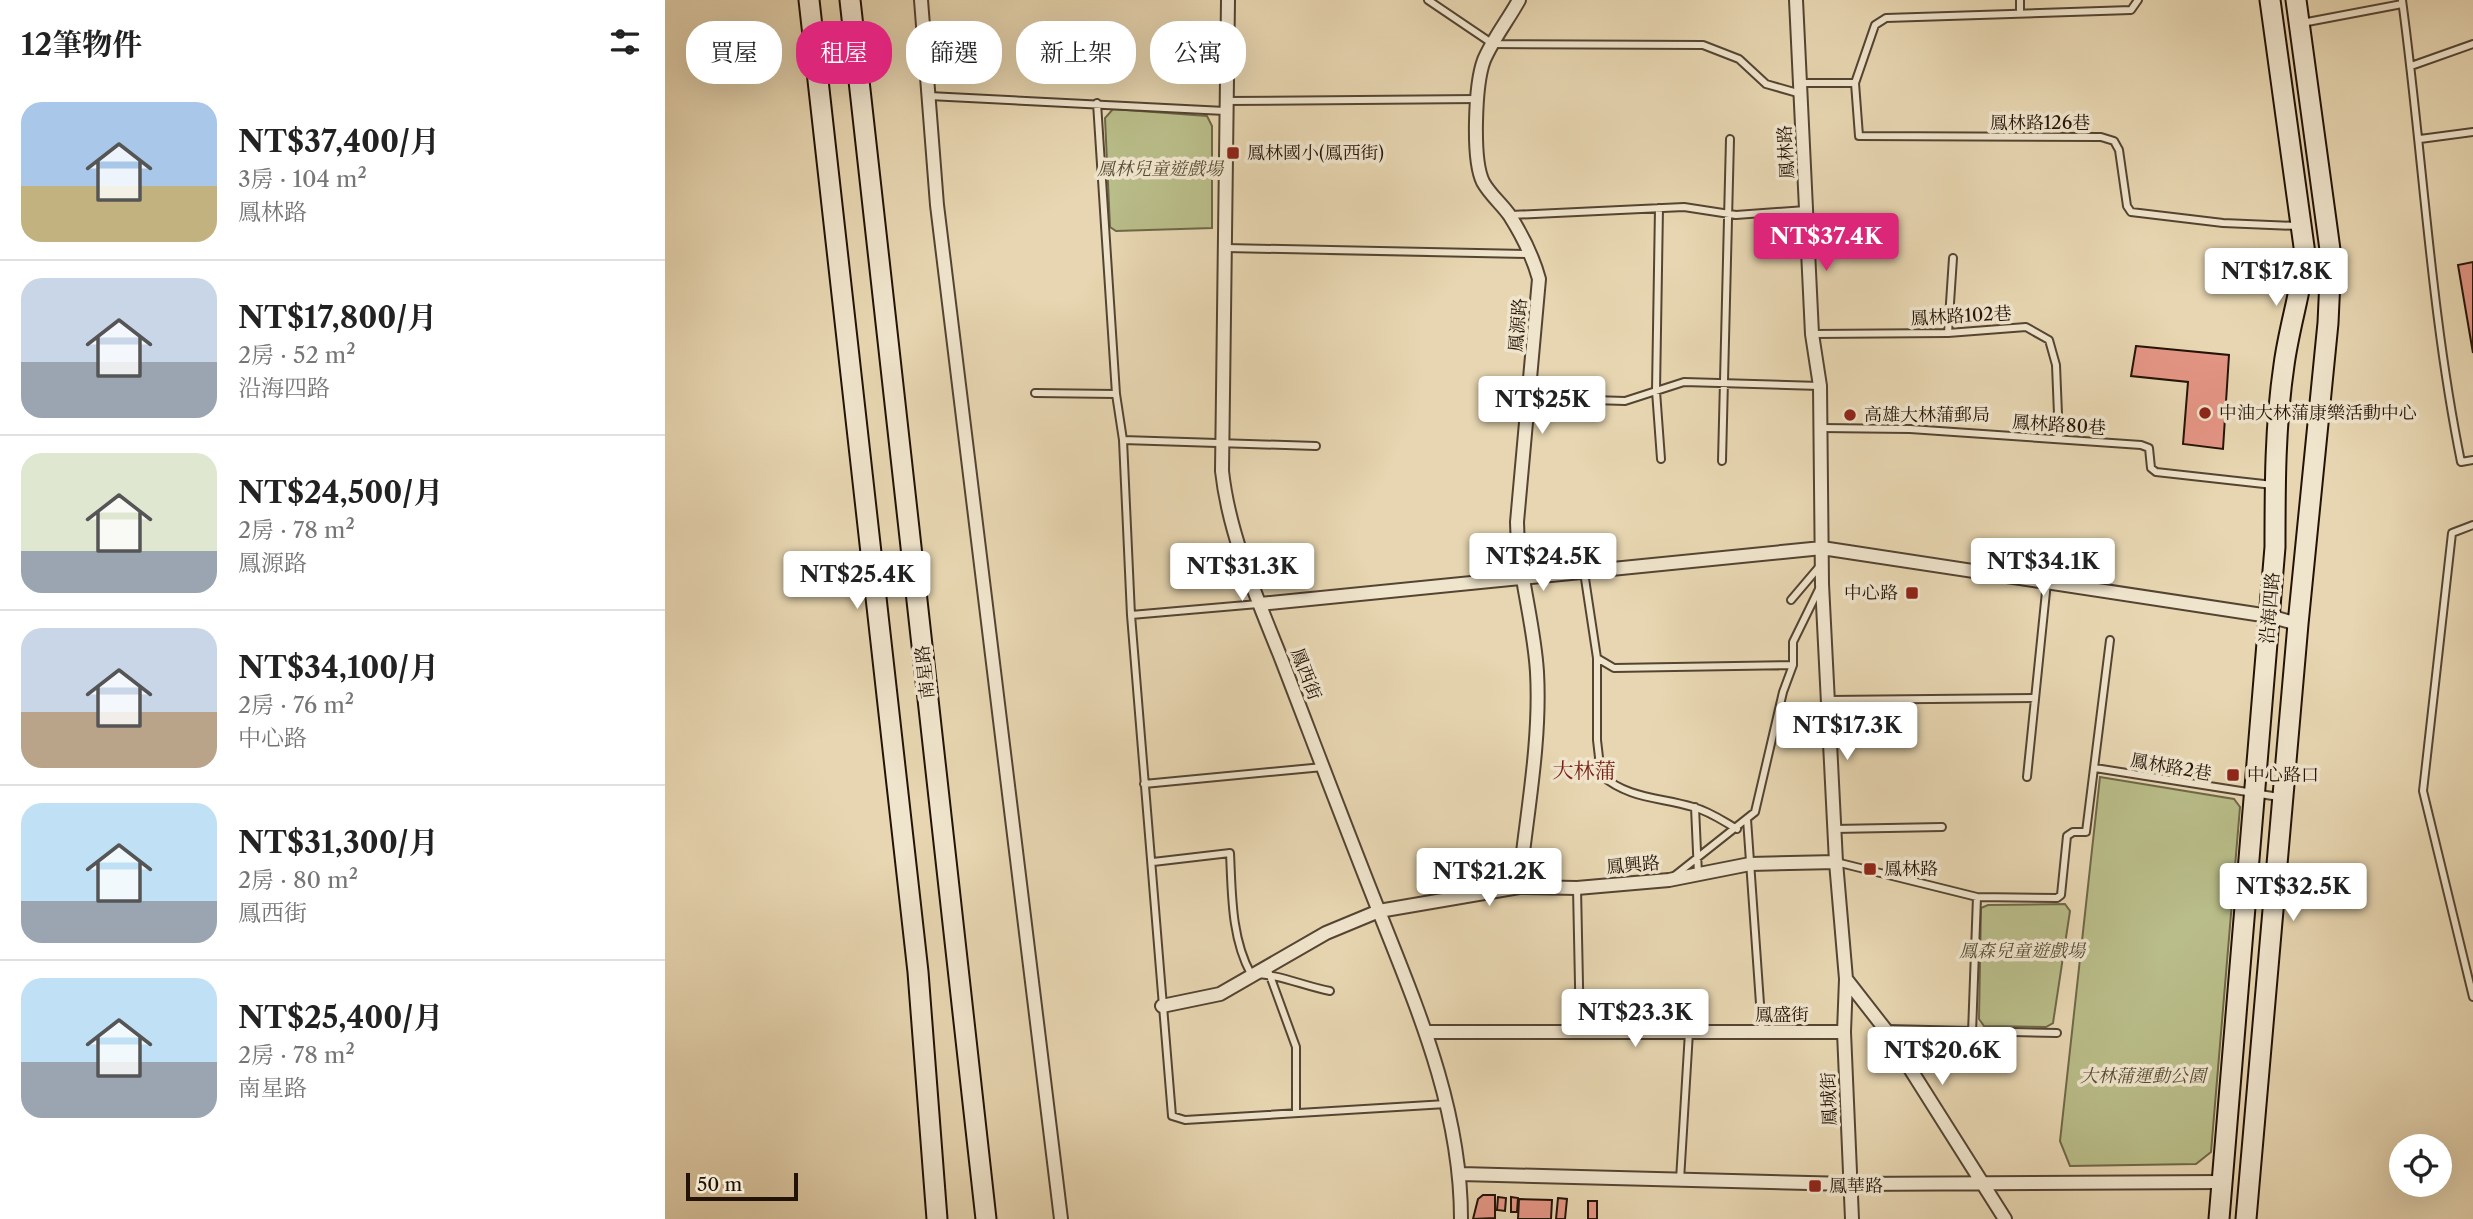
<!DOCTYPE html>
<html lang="zh-TW">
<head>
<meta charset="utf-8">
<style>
  body { margin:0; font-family:"Libre Caslon Text","Noto Serif TC",serif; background:#f6f6f6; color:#222; height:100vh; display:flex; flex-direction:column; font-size:26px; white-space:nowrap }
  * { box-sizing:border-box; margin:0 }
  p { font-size:23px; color:#767676 }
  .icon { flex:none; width:38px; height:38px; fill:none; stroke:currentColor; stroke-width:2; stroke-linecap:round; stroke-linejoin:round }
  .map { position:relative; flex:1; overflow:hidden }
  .sheet { display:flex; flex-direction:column; background:#fff; width:665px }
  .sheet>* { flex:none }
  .hud { position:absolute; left:21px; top:21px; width:665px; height:63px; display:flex; gap:14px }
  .controls { position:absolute; left:1724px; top:1134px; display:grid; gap:14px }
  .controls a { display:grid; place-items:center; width:63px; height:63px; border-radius:50%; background:#fff; box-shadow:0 7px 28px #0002; font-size:35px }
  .scale { position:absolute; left:21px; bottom:18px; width:112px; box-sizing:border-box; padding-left:7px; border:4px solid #231307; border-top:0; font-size:19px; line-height:24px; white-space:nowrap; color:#231307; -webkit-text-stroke:5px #efe4cc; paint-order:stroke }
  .price { position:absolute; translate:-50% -60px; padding:0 16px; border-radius:7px; background:#fff; color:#222; font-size:23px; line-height:46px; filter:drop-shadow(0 2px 4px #0008) }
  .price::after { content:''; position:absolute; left:50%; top:42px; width:21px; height:16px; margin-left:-10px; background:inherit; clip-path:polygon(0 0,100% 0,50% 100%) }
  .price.on { background:#db2777; color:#fff }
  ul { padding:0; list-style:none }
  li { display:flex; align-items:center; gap:21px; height:175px; padding:0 21px }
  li+li { border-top:2px solid #e0e0e0 }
  li span { display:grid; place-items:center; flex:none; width:196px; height:140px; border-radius:21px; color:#555 }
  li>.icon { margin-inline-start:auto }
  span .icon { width:84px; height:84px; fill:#fffc; stroke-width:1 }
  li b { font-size:30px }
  h2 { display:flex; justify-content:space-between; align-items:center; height:84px; padding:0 21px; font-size:30px }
  .pill { padding:0 24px; border-radius:28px; background:#fff; box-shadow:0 7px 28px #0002; font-size:24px; line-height:63px }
  .pill.on { background:#db2777; color:#fff }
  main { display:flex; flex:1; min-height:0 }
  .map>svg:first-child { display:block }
</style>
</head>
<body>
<main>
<section class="sheet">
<h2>12筆物件<svg class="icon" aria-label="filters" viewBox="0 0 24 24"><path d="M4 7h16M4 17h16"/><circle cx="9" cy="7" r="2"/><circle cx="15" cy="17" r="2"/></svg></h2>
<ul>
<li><span style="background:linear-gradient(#a9c7e8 60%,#c2b280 0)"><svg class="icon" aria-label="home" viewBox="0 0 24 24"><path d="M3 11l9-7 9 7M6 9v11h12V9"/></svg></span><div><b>NT$37,400/月</b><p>3房 · 104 m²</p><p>鳳林路</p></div></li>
<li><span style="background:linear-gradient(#c9d6e8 60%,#9aa5b1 0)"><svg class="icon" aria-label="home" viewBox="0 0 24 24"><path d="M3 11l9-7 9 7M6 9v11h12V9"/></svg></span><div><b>NT$17,800/月</b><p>2房 · 52 m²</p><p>沿海四路</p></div></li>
<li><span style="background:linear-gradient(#dfe7d0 70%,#9aa5b1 0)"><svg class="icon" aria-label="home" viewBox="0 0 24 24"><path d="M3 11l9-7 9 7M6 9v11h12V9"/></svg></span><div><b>NT$24,500/月</b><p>2房 · 78 m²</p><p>鳳源路</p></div></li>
<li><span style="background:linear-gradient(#c9d6e8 60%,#b9a48a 0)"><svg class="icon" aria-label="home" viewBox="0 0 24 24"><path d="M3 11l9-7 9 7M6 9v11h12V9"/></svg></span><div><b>NT$34,100/月</b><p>2房 · 76 m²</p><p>中心路</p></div></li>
<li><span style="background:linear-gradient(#bfe0f5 70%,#9aa5b1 0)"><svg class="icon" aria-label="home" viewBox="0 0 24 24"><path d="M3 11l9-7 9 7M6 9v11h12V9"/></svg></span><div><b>NT$31,300/月</b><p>2房 · 80 m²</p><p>鳳西街</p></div></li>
<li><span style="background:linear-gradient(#bfe0f5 60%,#9aa5b1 0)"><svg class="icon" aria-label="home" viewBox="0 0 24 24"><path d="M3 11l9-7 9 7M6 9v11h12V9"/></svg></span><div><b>NT$25,400/月</b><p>2房 · 78 m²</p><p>南星路</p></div></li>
</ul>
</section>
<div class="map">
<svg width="1808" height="1219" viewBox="0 0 1808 1219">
  <rect width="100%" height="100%" fill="#e7d6b1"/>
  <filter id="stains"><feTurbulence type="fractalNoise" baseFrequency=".00286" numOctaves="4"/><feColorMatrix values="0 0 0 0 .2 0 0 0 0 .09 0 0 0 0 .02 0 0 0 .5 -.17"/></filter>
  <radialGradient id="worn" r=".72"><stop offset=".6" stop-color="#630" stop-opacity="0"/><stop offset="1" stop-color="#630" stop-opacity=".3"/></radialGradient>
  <path fill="#b9bd89" stroke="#6e6848" stroke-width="2" d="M 448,109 L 542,116 L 547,126 L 547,228 L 451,231 L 445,227 L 440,118 Z
    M 1435,777 L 1569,799 L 1575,807 L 1546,1152 L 1531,1164 L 1405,1166 L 1395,1141 Z
    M 1400,904 L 1405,911 L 1388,1023 L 1381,1027 L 1319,1026 L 1314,1019 L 1316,908 L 1323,905 Z"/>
  <path fill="#e49584" stroke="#231307" stroke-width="2" d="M 1808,262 L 1808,353 L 1793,265 Z
    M 1471,346 L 1564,355 L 1558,449 L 1518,444 L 1523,382 L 1466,376 Z
    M 818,1195 L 830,1195 L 830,1218 L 808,1219 L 813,1199 Z
    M 833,1197 L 841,1198 L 840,1211 L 832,1210 Z
    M 846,1197 L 853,1198 L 852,1212 L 846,1212 Z
    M 893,1198 L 902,1199 L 900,1219 L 891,1219 Z
    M 854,1199 L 887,1200 L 886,1219 L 853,1219 Z
    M 923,1201 L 932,1201 L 932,1219 L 923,1219 Z"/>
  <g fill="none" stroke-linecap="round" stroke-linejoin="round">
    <g stroke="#544432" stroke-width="10">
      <path id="lane" d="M 763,0 L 828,44 L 1038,45 L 1074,59 L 1101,84 L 1136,94
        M 1737,0 C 1758,154 1765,309 1796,462 L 1808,460
        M 1355,13 L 1355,0
        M 1637,23 L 1737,4
        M 1746,66 L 1808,44
        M 1135,83 L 1190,83 L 1210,25 L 1221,18 L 1466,10 L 1473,0
        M 1190,83 L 1194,136 L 1436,137 L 1449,141 L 1454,150 L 1462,206 L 1466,212 L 1558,223 L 1632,226
        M 264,96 L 560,111
        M 560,101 L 812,99
        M 432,103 L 451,394 L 458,440 L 466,615 L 507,1116 L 520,1120 L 781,1104
        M 1755,139 L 1808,132
        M 994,208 L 991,391 L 996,459
        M 846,215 L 1019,207 L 1071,215 L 1141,210
        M 561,248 L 865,254
        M 1283,333 L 1288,258
        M 1147,334 L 1283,333 L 1361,327 L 1384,340 L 1391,365 L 1394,439
        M 370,393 L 451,394
        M 864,398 L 960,401 L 1019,382 L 1155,386
        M 1156,428 L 1245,429 L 1476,445 L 1484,448 L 1486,468 L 1491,472 L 1608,485
        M 458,440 L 651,446
        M 1057,461 L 1065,139
        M 1808,525 L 1787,533 L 1758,791 L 1808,997
        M 919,572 L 932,658 L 932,740 L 936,775 C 964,799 994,797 1028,807 C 1044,811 1058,821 1072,829
        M 1126,600 L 1154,567
        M 466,615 L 593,604
        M 932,658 L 949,668 L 1128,665
        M 1163,700 L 1370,698
        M 1430,768 L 1614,797
        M 1362,777 L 1382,582
        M 479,784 L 658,767
        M 1030,807 L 1033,874
        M 1082,819 L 1097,1032
        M 1169,829 L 1277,827
        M 488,862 L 565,853 C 567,893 566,938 586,974 C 612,973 638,986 665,991
        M 1171,862 L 1312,897 L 1392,898 L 1396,895 L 1402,836 L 1408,832 L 1421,832 L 1445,640
        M 1008,877 L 1090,812 L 1118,692 L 1128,665 L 1128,642 L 1154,589
        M 912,888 L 915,1032
        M 604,973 L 631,1047 L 631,1113
        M 1222,1029 L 1392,1033
        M 1307,1033 L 1312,897
        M 1015,1180 L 1024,1032"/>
    </g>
    <g stroke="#544432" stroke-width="16">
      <path id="street" d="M 256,0 L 272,205 L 396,1219
        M 563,0 L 557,471 C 564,535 592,598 616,658 C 648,741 680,826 713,909 C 753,1010 796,1109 796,1219
        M 1131,0 L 1147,334 L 1155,386 L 1157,584 L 1171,862 L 1181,979 L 1179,1032 L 1187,1219
        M 595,604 L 1157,548 L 1604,616 L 1633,624
        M 854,887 C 861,817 876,743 872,672 C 869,622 853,573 852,522 L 874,279 C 868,257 857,235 845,216 C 837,204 825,195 818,182 C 807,160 810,84 819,60 C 828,39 843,20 854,0
        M 1181,979 L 1220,1029 L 1340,1219
        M 497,1006 L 555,994 L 661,933 L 714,911 L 854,887 L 912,888 L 1004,880 L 1085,864 L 1171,862
        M 762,1032 L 1179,1032
        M 796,1174 L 1184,1184 L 1557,1182"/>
    </g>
    <g stroke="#231307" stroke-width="23">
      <path id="secondary" d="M 144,0 L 253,972 L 272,1219
        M 185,0 L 321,1219
        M 1554,1219 L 1610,547 C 1610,485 1610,426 1619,365 C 1624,327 1636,292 1640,254 L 1605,0
        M 1581,1219 L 1633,624 L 1663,323 L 1666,257 L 1631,0"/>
    </g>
    <use href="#lane" stroke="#efe4cc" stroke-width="6"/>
    <use href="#street" stroke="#efe4cc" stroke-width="12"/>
    <use href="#secondary" stroke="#efe4cc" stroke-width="19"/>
  </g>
  <g fill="#8f2418" stroke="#efe4cc" stroke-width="2.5">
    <rect x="561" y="146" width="14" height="14" rx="3.5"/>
    <circle cx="1540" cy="413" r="7"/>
    <circle cx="1185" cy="415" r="7"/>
    <rect x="1240" y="586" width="14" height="14" rx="3.5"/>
    <rect x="1561" y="768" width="14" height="14" rx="3.5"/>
    <rect x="1198" y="862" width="14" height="14" rx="3.5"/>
    <rect x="1143" y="1179" width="14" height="14" rx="3.5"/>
  </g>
  <g text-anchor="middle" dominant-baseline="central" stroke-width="7" stroke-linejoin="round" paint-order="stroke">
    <g font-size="18" fill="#231307" stroke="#efe4cc">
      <text x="1375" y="123">鳳林路126巷</text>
      <text transform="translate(1121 152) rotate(-93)">鳳林路</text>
      <text transform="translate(1296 316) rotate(-3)">鳳林路102巷</text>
      <text transform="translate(853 325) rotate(-85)">鳳源路</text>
      <text transform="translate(1394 425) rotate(4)">鳳林路80巷</text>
      <text transform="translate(1605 608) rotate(-85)">沿海四路</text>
      <text transform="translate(260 672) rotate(-96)">南星路</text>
      <text transform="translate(641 674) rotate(69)">鳳西街</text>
      <text transform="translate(1506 767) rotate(10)">鳳林路2巷</text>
      <text transform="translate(968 865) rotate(-5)">鳳興路</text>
      <text x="1117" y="1015">鳳盛街</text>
      <text transform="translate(1164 1099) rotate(-92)">鳳城街</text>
    </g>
    <g font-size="18" fill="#231307" stroke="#efe4cc" text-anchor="start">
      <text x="582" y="153">鳳林國小(鳳西街)</text>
      <text x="1554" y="413">中油大林蒲康樂活動中心</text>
      <text x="1199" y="415">高雄大林蒲郵局</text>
      <text x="1233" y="593" text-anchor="end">中心路</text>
      <text x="1582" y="775">中心路口</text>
      <text x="1219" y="869">鳳林路</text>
      <text x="1164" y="1186">鳳華路</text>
    </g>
    <g font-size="18" font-style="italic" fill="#584e34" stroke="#efe4cc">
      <text x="495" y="169">鳳林兒童遊戲場</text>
      <text x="1357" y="951">鳳森兒童遊戲場</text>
      <text x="1478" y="1076">大林蒲運動公園</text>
    </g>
    <g font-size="21" fill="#7a1f14" stroke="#efe4cc">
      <text x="919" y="770">大林蒲</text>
    </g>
  </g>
  <rect width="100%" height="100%" filter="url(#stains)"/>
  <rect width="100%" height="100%" fill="url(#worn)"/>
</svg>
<div class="controls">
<a><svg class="icon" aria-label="locate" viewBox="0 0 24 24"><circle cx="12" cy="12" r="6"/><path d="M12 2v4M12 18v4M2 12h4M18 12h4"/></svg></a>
</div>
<div class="scale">50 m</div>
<b class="price on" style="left:1161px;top:273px">NT$37.4K</b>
<b class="price" style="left:1611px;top:308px">NT$17.8K</b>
<b class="price" style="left:877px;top:436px">NT$25K</b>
<b class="price" style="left:878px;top:593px">NT$24.5K</b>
<b class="price" style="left:1378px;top:598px">NT$34.1K</b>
<b class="price" style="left:577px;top:603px">NT$31.3K</b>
<b class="price" style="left:192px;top:611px">NT$25.4K</b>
<b class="price" style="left:1182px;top:762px">NT$17.3K</b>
<b class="price" style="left:824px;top:908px">NT$21.2K</b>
<b class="price" style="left:1628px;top:923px">NT$32.5K</b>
<b class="price" style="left:970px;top:1049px">NT$23.3K</b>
<b class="price" style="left:1277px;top:1087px">NT$20.6K</b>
<div class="hud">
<a class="pill">買屋</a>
<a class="pill on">租屋</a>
<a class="pill">篩選</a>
<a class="pill">新上架</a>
<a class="pill">公寓</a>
</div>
</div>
</main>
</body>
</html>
